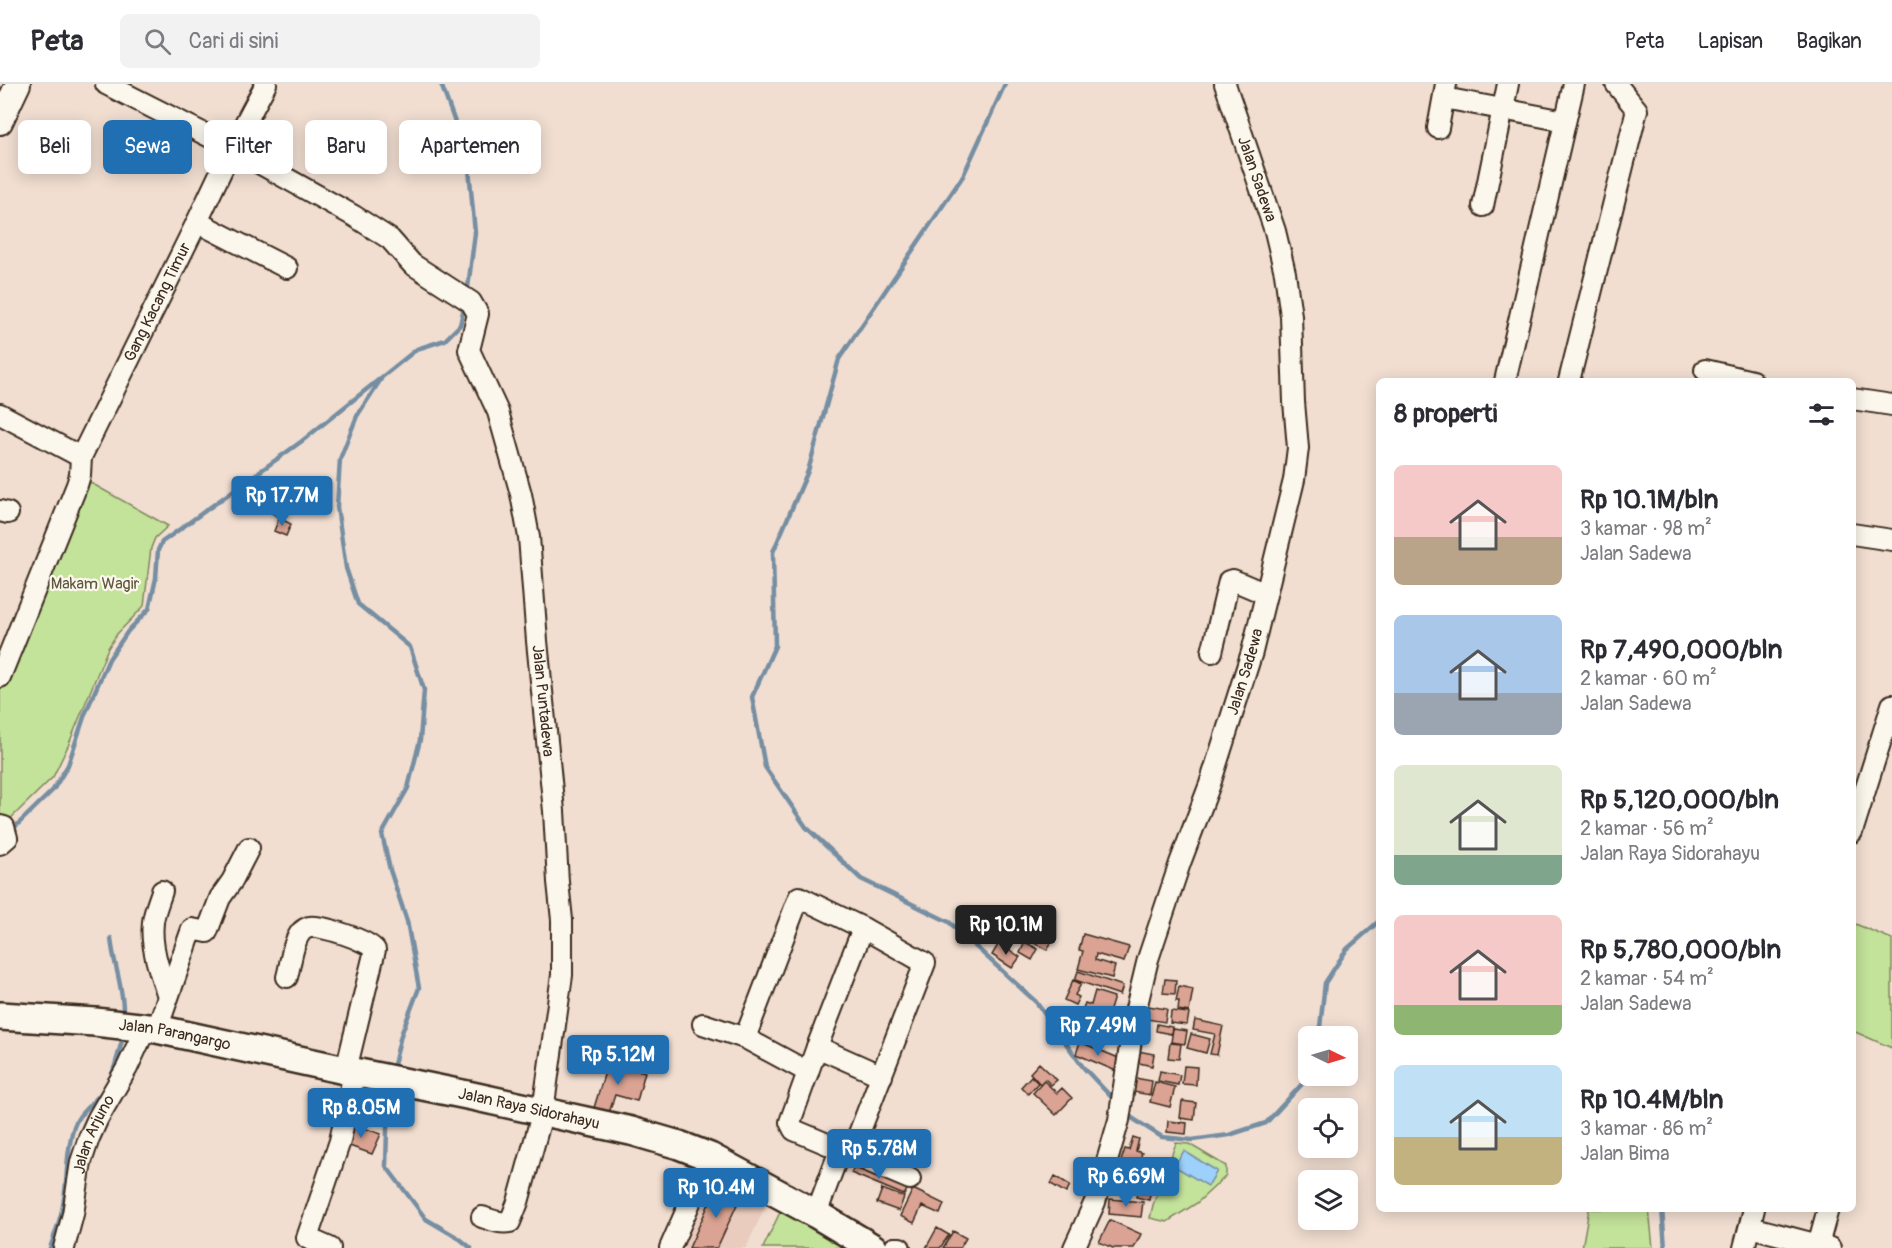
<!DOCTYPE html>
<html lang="id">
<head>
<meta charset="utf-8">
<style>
  body { margin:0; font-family:Pangolin,sans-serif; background:#f2f2f3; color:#2b2b33; height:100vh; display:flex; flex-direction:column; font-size:22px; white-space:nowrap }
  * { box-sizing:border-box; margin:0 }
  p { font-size:20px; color:#7c7c81 }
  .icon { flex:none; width:33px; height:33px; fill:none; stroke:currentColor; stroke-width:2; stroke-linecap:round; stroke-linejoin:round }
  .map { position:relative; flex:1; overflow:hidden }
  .panel { position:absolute; left:1376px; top:294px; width:480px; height:834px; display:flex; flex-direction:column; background:#fff; border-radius:9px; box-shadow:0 3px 15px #0003 }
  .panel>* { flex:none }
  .top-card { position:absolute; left:18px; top:36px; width:570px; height:54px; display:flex; gap:12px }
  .needle { width:39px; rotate:95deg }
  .tools { position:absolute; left:1298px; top:942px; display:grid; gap:12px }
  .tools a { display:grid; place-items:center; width:60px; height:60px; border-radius:9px; background:#fff; box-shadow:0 3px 15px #0003; font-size:30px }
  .price { position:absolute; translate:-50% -51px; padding:0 14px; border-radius:6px; background:#1f6fb2; color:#fff; font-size:20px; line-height:39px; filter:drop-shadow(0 2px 3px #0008) }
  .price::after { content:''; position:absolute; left:50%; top:36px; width:18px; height:14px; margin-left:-9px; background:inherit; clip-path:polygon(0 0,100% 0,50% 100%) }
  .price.current { background:#222; color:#fff }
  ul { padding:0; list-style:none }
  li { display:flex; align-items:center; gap:18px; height:150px; padding:0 18px }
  li span { display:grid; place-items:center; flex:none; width:168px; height:120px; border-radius:9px; color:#555 }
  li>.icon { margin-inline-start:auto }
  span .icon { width:72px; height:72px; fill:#fffc; stroke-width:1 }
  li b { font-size:26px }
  h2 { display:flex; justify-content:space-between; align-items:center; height:72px; padding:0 18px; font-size:26px }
  .tag { padding:0 21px; border-radius:9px; background:#fff; box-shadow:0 3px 15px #0003; font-size:21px; line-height:54px }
  .tag.current { background:#1f6fb2; color:#fff }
  header { display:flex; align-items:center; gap:36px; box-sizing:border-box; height:84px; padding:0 30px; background:#fff; border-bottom:2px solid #e1e1e2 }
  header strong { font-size:28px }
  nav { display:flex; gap:33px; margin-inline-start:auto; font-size:21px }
  .search { width:420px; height:54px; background:#f2f2f3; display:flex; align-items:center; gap:15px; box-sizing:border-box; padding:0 21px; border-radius:9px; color:#7c7c81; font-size:22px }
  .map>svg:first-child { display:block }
</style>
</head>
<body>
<header>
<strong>Peta</strong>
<div class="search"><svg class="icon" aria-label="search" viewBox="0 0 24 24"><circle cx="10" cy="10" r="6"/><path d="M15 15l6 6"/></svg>Cari di sini</div>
<nav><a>Peta</a><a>Lapisan</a><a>Bagikan</a></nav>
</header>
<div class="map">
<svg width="1892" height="1164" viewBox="0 0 1892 1164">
  <rect width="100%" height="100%" fill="#f1ded1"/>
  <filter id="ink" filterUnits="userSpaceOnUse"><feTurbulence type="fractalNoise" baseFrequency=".0167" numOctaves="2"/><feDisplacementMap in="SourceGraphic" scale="12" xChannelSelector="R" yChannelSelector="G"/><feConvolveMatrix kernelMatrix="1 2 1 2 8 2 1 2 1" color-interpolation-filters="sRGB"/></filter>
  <g filter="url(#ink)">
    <path fill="#eaccbe" d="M 713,1093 L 766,1121 L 746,1164 L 681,1164 Z"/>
    <path fill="#c3e29a" stroke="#7f865c" stroke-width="1.5" d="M 82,394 L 168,442 L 155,454 L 151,464 L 144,522 L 117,550 L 108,564 L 68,662 L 53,693 L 7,738 L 0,737 L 0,603 Z
      M 1853,839 L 1892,855 L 1892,964 L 1853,947 Z
      M 1176,1059 L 1189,1060 L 1226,1082 L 1226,1092 L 1197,1119 L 1167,1138 L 1150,1134 L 1153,1121 Z
      M 782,1124 L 850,1164 L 763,1164 Z
      M 1589,1125 L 1649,1125 L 1653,1164 L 1582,1164 Z"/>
    <path fill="#9dd0fa" stroke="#768ea2" stroke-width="1.5" d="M 1184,1067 L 1217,1087 L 1208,1102 L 1174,1082 Z"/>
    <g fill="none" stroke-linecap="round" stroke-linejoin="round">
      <path stroke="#768ea2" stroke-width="4.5" d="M 441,0 L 468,74 L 475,149 L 467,211
        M 1005,0 L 963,92 L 839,275 L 808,387 L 773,468 L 775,562 L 752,613 L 765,683 L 806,743 L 861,795 L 949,838 L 1036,918 L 1083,983 L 1115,1017
        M 381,295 L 357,332 L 340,375 L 337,423 L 346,484 L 358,520 L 410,563 L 424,606 L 420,656 L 408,704 L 382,750 L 390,786 L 407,837 L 419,904 L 401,951 L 393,985
        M 16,742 L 53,706 L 68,681 L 85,630 L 109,575 L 128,547 L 149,525 L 156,494 L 158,466 L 162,458 L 302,357 L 417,265 L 445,256 L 460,241 L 465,219
        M 111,854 C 113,878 123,902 123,926
        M 1319,952 L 1325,899 L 1347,865 L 1378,838
        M 388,1008 L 386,1082 L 426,1135 L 460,1155 L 471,1164
        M 1126,1027 L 1132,1034 L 1162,1053 L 1192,1056 L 1229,1051 L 1266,1039 L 1303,999 L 1308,985
        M 1662,1125 L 1665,1164
        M 50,1164 C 56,1148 62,1132 64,1115 C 68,1092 66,1068 73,1046 C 77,1029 94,1019 104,1006 C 114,991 118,970 123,953"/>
    </g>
    <path fill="#daa393" stroke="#3b2a1e" stroke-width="1.5" d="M 271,414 L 283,420 L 277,432 L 265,425 Z
      M 279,434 L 291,440 L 286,452 L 274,447 Z
      M 1037,843 L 1055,852 L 1047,866 L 1030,857 Z
      M 1083,850 L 1129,863 L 1124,878 L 1096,870 L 1095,876 L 1115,882 L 1112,894 L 1078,885 L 1083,867 L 1079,866 Z
      M 1025,858 L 1038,865 L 1032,876 L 1020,869 Z
      M 999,859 L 1020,873 L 1012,884 L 992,871 Z
      M 1078,887 L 1123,902 L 1120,911 L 1075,896 Z
      M 1165,895 L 1176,896 L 1175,910 L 1163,909 Z
      M 1073,896 L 1081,900 L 1075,911 L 1079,913 L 1075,921 L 1064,916 Z
      M 1179,902 L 1193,905 L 1189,928 L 1178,926 L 1179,917 L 1176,917 Z
      M 1095,907 L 1114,913 L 1109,929 L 1099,926 L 1098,932 L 1082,927 L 1085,919 L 1091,921 Z
      M 1148,922 L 1167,925 L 1165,938 L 1146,935 Z
      M 1171,927 L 1189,929 L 1187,941 L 1170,939 Z
      M 1079,935 L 1101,945 L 1094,960 L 1072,950 Z
      M 1195,936 L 1223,942 L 1217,971 L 1210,970 L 1215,950 L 1193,946 Z
      M 1157,940 L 1172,943 L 1171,950 L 1156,947 Z
      M 1173,945 L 1187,947 L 1185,960 L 1171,958 Z
      M 1191,950 L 1210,955 L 1206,969 L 1187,964 Z
      M 1080,958 L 1121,975 L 1116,987 L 1076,970 Z
      M 1170,959 L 1181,960 L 1179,975 L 1168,974 Z
      M 1138,967 L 1154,970 L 1152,982 L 1135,978 Z
      M 608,978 L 645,988 L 637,1017 L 615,1011 L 608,1032 L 593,1027 Z
      M 1039,979 L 1057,996 L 1051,1001 L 1045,995 L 1040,1000 L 1030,989 Z
      M 1184,982 L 1197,983 L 1196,1001 L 1182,1000 Z
      M 1160,987 L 1180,991 L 1178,1001 L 1158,997 Z
      M 1031,992 L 1038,999 L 1028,1010 L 1021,1003 Z
      M 1135,994 L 1152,997 L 1150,1011 L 1133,1008 Z
      M 1044,997 L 1057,1009 L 1062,1004 L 1072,1014 L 1056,1031 L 1033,1009 Z
      M 1155,998 L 1175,1003 L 1170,1023 L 1150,1018 Z
      M 1182,1017 L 1196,1019 L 1194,1036 L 1180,1034 Z
      M 1168,1037 L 1187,1039 L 1186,1050 L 1167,1048 Z
      M 349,1040 L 354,1043 L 355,1041 L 381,1050 L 372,1070 L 341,1059 Z
      M 1133,1053 L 1139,1055 L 1136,1067 L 1142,1069 L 1138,1082 L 1136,1081 L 1134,1087 L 1125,1085 L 1126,1079 L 1121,1077 L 1125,1065 L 1129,1066 Z
      M 855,1081 L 908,1104 L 904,1111 L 851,1089 Z
      M 1141,1090 L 1153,1092 L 1152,1099 L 1148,1099 L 1145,1109 L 1150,1110 L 1149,1116 L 1136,1113 Z
      M 1055,1092 L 1070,1101 L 1066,1109 L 1051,1100 Z
      M 717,1102 L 741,1112 L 717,1164 L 689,1164 Z
      M 882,1105 L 904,1113 L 899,1127 L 877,1119 Z
      M 913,1105 L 944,1120 L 940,1130 L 922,1122 L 914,1139 L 900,1132 Z
      M 1110,1115 L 1143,1118 L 1141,1133 L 1109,1130 Z
      M 1110,1136 L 1141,1150 L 1134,1164 L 1113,1164 L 1099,1158 Z
      M 937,1144 L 949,1151 L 940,1164 L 926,1164 Z
      M 953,1147 L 966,1154 L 960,1164 L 943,1164 Z"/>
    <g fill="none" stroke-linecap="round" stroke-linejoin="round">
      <g stroke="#3b2a1e" stroke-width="24">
        <g id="minor">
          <path id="s1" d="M 106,0 L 232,64 L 354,132 L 390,155 L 412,180 L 471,218 L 478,230 L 469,266 L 498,328 L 521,410 L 529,453 L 537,557 L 554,727 L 558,798 L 562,836 L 562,891 L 543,1027 L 518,1118 L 510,1138 C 500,1140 491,1136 482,1133"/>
          <path d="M 1444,14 L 1565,37"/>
          <path d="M 1438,44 L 1446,0"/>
          <path d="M 1483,122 L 1508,0"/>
          <path d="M 197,138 L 287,184"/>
          <path d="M 1705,286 L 1752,297"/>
          <path d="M 1505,297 L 1574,0"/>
          <path d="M 1569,297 L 1637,26 L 1616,0"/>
          <path d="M 1852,315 L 1892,321"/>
          <path d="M 0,330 L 81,373"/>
          <path d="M 0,427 L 8,429"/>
          <path d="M 1852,450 L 1892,456"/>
          <path d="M 1212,568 L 1229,497 L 1233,496 L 1266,510"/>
          <path id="s2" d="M 0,593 L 77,401 L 80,391 L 81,373 L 197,138 L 232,64 L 266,0"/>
          <path d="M 0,742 L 4,743 L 7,754 L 0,760"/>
          <path d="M 1852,748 L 1892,621"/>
          <path d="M 162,807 C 159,817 154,828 153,838 C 150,863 160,889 168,912"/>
          <path d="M 287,893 C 291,879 292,859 301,848 C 303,846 306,844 309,843 C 321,841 368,856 375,866 L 346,986"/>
          <path d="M 703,940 L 745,954 L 808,988 L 817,963 L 882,992"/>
          <path d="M 157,945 L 192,845 L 207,848 L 220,814 L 232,797 L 249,764"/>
          <path d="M 745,954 L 799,813 L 863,844"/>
          <path d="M 808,988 L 790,1038 L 794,1046 L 851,1070 L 925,879 L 863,844 L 817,963"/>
          <path d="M 851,1070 L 910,1095"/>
          <path d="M 816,1130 L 840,1066"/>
          <path d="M 1750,1143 L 1830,1164"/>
          <path d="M 1818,1161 L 1828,1125"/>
          <path id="s3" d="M 64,1164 L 73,1130 L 81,1078 L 89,1054 L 98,1034 L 127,984 L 146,943"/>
          <path d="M 330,1164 L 307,1154 L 340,1057 L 354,988"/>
          <path d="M 670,1164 L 710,1073"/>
          <path d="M 894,1164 L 900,1164"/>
          <path id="s4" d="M 1074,1164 L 1095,1118 L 1119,1036 L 1135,929 L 1148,875 L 1180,779 L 1210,700 L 1252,568 L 1294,396 L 1298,364 L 1294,318 L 1291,232 L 1285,189 L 1275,147 L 1225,0"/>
          <path d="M 1744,1164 L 1754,1125"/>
        </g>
      </g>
      <g stroke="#3b2a1e" stroke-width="28">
        <path id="tertiary" d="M 0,38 L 18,0"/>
      </g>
      <g stroke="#3b2a1e" stroke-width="32">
        <g id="secondary">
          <path id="s5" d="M 0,932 L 95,938 L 157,945 L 354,988 L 472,1012 L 631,1047 L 679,1061 L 710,1073 L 816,1130 L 873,1164"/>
        </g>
      </g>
      <use href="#minor" stroke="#fbf7ec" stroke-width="20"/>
      <use href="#tertiary" stroke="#fbf7ec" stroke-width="24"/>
      <use href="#secondary" stroke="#fbf7ec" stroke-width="27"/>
    </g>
  </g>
  <g text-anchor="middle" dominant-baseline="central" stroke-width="4.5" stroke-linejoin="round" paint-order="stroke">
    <g font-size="16" fill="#3b2a1e" stroke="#fbf7ec">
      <text transform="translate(1257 95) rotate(71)">Jalan Sadewa</text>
      <text stroke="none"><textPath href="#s2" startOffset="408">Gang Kacang Timur</textPath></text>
      <text stroke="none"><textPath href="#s4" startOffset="603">Jalan Sadewa</textPath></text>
      <text stroke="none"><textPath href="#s1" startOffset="840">Jalan Puntadewa</textPath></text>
      <text stroke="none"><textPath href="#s5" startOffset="176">Jalan Parangargo</textPath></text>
      <text stroke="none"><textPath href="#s5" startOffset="538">Jalan Raya Sidorahayu</textPath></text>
      <text stroke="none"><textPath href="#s3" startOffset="118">Jalan Arjuno</textPath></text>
    </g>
    <g font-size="16" fill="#5d583d" stroke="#fbf7ec">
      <text x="95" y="500">Makam Wagir</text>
    </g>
  </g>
</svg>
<div class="tools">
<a><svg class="needle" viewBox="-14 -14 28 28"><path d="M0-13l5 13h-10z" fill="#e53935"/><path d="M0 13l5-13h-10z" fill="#7c7c81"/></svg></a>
<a><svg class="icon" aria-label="locate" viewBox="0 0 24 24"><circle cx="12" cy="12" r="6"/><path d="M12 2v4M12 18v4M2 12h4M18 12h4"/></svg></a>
<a><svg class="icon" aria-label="layers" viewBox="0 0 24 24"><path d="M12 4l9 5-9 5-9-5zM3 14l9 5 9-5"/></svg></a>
</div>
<b class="price" style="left:282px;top:443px">Rp 17.7M</b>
<b class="price current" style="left:1006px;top:872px">Rp 10.1M</b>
<b class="price" style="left:1098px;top:973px">Rp 7.49M</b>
<b class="price" style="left:618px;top:1002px">Rp 5.12M</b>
<b class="price" style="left:361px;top:1055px">Rp 8.05M</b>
<b class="price" style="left:879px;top:1096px">Rp 5.78M</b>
<b class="price" style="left:1126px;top:1124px">Rp 6.69M</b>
<b class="price" style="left:716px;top:1135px">Rp 10.4M</b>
<div class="top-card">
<a class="tag">Beli</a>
<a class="tag current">Sewa</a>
<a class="tag">Filter</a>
<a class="tag">Baru</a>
<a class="tag">Apartemen</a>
</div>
<section class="panel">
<h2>8 properti<svg class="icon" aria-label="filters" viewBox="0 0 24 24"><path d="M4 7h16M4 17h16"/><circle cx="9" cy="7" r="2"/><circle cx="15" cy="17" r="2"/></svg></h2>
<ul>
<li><span style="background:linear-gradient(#f6c9c9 60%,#b9a48a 0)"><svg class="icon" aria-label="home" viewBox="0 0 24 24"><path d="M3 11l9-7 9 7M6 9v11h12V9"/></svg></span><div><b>Rp 10.1M/bln</b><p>3 kamar · 98 m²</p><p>Jalan Sadewa</p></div></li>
<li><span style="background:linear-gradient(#a9c7e8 65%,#9aa5b1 0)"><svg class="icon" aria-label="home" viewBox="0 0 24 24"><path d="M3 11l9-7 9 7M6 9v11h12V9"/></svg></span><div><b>Rp 7,490,000/bln</b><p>2 kamar · 60 m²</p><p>Jalan Sadewa</p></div></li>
<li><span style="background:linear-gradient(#dfe7d0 75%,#7fa58c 0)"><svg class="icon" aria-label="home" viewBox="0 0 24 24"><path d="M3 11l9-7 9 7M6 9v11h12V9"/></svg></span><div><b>Rp 5,120,000/bln</b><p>2 kamar · 56 m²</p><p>Jalan Raya Sidorahayu</p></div></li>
<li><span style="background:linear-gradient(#f6c9c9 75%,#8fb573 0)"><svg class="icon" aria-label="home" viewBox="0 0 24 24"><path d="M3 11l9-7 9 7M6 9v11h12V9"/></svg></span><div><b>Rp 5,780,000/bln</b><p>2 kamar · 54 m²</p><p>Jalan Sadewa</p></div></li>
<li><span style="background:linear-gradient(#bfe0f5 60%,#c2b280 0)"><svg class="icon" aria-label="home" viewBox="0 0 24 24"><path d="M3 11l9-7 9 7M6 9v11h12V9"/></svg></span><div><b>Rp 10.4M/bln</b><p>3 kamar · 86 m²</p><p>Jalan Bima</p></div></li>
</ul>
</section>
</div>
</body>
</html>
